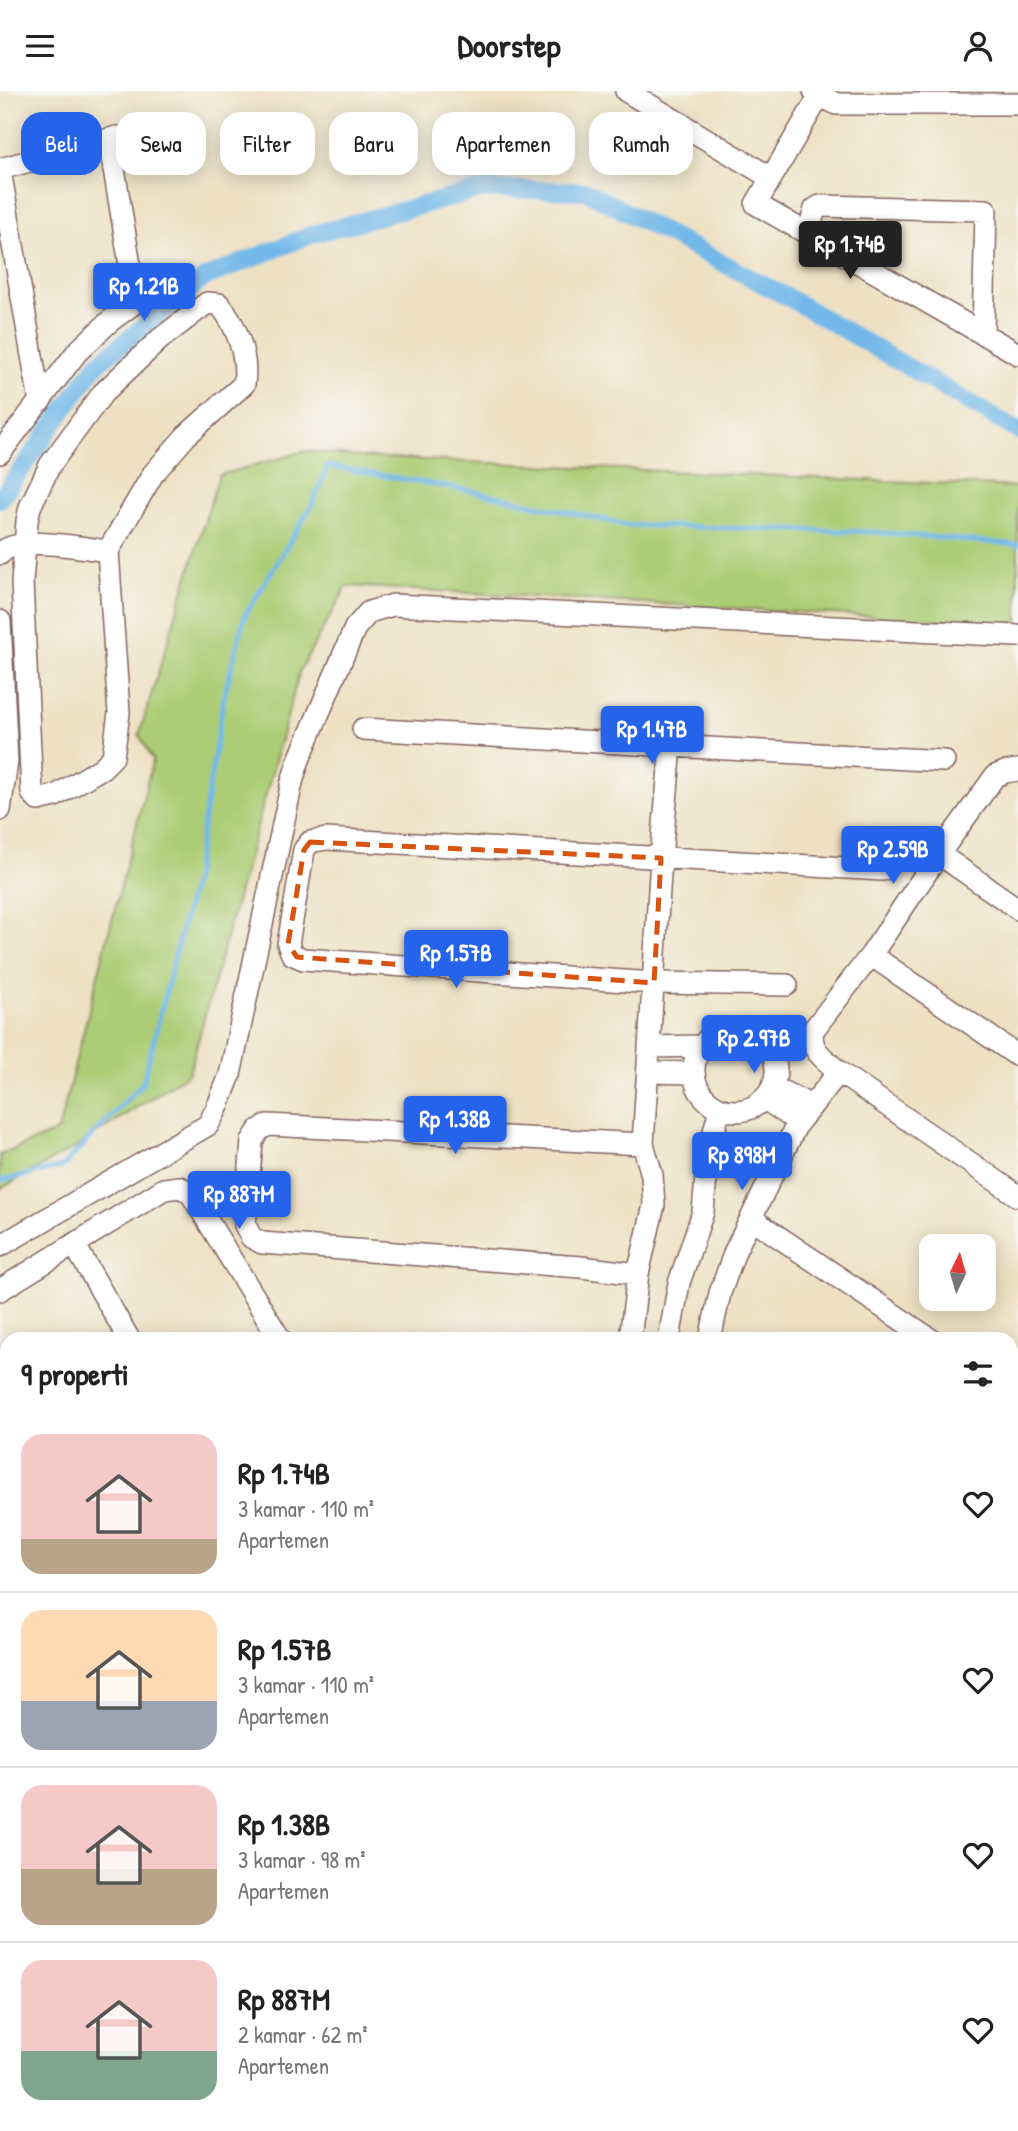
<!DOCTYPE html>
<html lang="id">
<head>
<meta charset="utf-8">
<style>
  body { margin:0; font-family:"Patrick Hand",sans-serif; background:#f6f6f6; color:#222; height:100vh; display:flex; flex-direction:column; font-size:26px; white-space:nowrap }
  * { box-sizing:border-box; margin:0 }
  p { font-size:23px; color:#767676 }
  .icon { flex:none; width:38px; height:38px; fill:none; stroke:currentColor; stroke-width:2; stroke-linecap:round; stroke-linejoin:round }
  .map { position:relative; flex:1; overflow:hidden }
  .sheet { position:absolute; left:0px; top:1241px; width:1018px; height:800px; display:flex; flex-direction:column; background:#fff; border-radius:21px 21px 0 0; box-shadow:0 4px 18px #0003 }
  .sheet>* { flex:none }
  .guide { position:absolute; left:21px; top:21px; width:976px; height:63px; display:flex; gap:14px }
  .needle { width:46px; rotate:5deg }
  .fabs { position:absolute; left:919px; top:1143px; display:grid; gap:14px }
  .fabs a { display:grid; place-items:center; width:77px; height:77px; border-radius:14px; background:#fff; box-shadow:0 4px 18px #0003; font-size:35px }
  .price { position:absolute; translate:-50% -60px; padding:0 16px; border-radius:7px; background:#2563eb; color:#fff; font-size:23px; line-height:46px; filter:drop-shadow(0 2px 4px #0008) }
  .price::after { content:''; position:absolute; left:50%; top:42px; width:21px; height:16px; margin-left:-10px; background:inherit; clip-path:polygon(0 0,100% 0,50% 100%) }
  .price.active { background:#222; color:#fff }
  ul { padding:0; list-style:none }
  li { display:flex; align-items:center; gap:21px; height:175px; padding:0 21px }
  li+li { border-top:2px solid #e0e0e0 }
  li span { display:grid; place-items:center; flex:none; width:196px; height:140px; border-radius:21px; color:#555 }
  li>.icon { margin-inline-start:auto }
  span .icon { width:84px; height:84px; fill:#fffc; stroke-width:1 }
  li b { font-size:30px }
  h2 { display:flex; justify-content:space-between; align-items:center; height:84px; padding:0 21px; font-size:30px }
  .pill { padding:0 24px; border-radius:21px; background:#fff; box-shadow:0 4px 18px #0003; font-size:24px; line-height:63px }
  .pill.active { background:#2563eb; color:#fff }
  header { display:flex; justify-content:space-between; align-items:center; height:91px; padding:0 21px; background:#fff; font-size:32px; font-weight:700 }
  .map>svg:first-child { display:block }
</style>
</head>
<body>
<header><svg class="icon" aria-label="menu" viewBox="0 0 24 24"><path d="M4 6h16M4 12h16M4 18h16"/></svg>Doorstep<svg class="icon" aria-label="person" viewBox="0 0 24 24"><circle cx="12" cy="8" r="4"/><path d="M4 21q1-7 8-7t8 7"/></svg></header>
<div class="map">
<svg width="1018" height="2040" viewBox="0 0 1018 2040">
  <rect width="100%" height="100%" fill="#f6f6f2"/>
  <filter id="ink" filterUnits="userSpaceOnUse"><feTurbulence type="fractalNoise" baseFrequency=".0143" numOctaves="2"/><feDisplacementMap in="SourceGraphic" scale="14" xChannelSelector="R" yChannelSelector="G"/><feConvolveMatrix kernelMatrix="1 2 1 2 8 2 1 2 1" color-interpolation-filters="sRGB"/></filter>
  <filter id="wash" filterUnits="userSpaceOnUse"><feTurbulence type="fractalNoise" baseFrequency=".00686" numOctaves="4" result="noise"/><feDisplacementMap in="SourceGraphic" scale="28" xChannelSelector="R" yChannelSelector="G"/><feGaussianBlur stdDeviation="1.57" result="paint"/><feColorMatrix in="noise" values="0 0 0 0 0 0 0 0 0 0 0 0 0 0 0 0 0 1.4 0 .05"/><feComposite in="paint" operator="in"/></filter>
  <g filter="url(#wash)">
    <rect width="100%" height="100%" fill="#eee1c3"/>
    <path fill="#accd74" stroke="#7b7650" stroke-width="2" d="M 306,360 L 360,366 L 1018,396 L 1018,534 L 347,495 L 300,579 L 189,982 L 73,1058 L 0,1098 L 0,1064 L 58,1040 L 153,669 L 139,644 L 219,384 Z"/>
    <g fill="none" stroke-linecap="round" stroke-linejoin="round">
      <path stroke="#72b8e9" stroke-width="5" d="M 0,1090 L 62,1076 L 143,992 L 194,788 L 224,605 L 245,524 L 312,414 L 328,375 L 472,400 L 627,434 L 874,441 L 1018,454"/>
      <path stroke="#72b8e9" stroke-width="18" d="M 0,408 L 97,273 L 206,186 L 313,143 L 483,98 L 586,100 L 789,207 L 1018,340"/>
    </g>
  </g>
  <g filter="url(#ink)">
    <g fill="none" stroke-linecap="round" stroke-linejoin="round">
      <g stroke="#836360" stroke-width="24">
        <path id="minor" d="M 626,0 L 771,87
          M 814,0 L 836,13 L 1018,13
          M 820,4 L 756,113 L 1018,263
          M 0,78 L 117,46
          M 0,79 L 40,311
          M 808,142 L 815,118 L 820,115 L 986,119 L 983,243
          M 207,212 L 219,213 C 237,233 248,267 244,293 L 186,345 L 153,383 L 108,460 L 119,622 L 113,666 L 102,677 L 55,705 L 38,709 L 32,702 L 22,491 L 27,430 L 30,416 L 50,374 L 103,302 L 160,248 Z
          M 0,362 L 77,261 L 110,230 L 133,213 L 135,204 L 109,48
          M 0,463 C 17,443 82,457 108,460
          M 0,530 L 7,671 L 0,719
          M 363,638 L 944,670
          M 1018,679 L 1005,681 L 995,685 L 939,763 L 871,864 L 814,938 C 806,957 826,969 839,981 L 1018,1105
          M 939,763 L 1018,818
          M 871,864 L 1018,965
          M 787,894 L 654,892 L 303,868 L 292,863 L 288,853 L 304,759 L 310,751 L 326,748 L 883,779
          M694 979a41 41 0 1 1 82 0a41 41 0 1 1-82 0Z
          M 649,956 L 702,955
          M 648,981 L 694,982
          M 773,996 L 812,1015
          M 765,1008 L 791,1026 L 797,1033
          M 752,1128 L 930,1248
          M 74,1153 L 129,1248
          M 0,1155 L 208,1034 L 217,1017 L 230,984 L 292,691 L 298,671 L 355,537 L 369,521 L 393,514 L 1018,545
          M 638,1183 L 581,1176 L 262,1152 L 251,1146 L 245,1134 L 252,1050 L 259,1039 L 268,1034 L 643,1053
          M 0,1199 L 164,1098 L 179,1096 L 190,1101 L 280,1248
          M 630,1248 L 638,1183 L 654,1114 L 652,1084 L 643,1053 L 661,767 L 671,655
          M 669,1248 L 679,1192 L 703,1121 L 708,1064 L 720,1017
          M 710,1248 L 720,1202 L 735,1160 L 797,1033 L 839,981
          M 0,1285 L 7,1297
          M 1012,1303 L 1018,1307
          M 1012,1455 L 1018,1459
          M 1012,1524 L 1018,1514
          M 1012,1570 L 1018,1561
          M 0,1609 L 7,1608
          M 1012,1615 L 1018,1619
          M 1012,1683 L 1018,1688
          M 0,1695 L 7,1697
          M 98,2040 L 99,2034
          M 604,2040 L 605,2034"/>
      </g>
      <use href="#minor" stroke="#fff" stroke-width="21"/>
    </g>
  </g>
  <path fill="none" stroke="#d8530f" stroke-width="5" stroke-dasharray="14 9" stroke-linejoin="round" d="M 310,751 L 661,767 L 654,892 L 297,866 L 288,853 L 304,759 Z"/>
</svg>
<div class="fabs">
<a><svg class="needle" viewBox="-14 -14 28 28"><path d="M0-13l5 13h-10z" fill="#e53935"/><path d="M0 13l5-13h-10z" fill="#767676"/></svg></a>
</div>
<b class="price active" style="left:850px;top:190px">Rp 1.74B</b>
<b class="price" style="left:144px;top:232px">Rp 1.21B</b>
<b class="price" style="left:652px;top:675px">Rp 1.47B</b>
<b class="price" style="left:893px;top:795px">Rp 2.59B</b>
<b class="price" style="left:456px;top:899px">Rp 1.57B</b>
<b class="price" style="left:754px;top:984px">Rp 2.97B</b>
<b class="price" style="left:455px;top:1065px">Rp 1.38B</b>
<b class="price" style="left:742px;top:1101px">Rp 898M</b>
<b class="price" style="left:239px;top:1140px">Rp 887M</b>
<div class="guide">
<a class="pill active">Beli</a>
<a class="pill">Sewa</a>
<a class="pill">Filter</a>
<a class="pill">Baru</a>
<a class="pill">Apartemen</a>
<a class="pill">Rumah</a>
</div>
<section class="sheet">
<h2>9 properti<svg class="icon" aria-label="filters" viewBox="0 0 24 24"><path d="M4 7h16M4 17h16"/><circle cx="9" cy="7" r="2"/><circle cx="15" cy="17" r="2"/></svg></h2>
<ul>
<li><span style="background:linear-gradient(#f6c9c9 75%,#b9a48a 0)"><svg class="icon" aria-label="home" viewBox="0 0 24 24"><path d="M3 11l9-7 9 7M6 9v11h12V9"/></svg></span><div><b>Rp 1.74B</b><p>3 kamar · 110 m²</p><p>Apartemen</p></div><svg class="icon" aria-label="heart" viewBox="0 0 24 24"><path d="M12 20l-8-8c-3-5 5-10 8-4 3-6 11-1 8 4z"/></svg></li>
<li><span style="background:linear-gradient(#ffd9b3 65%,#9aa5b1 0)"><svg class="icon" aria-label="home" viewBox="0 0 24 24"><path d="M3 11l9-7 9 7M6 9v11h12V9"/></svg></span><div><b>Rp 1.57B</b><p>3 kamar · 110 m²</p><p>Apartemen</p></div><svg class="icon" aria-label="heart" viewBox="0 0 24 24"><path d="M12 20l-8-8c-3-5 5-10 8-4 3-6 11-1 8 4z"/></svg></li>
<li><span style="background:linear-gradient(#f6c9c9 60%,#b9a48a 0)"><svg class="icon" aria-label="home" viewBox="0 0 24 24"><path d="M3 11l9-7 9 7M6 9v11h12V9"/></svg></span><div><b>Rp 1.38B</b><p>3 kamar · 98 m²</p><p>Apartemen</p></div><svg class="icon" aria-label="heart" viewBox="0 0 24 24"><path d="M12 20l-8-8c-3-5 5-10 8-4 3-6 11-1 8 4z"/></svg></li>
<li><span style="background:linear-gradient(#f6c9c9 65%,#7fa58c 0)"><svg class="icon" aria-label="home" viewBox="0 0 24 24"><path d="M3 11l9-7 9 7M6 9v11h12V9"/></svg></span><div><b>Rp 887M</b><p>2 kamar · 62 m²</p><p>Apartemen</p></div><svg class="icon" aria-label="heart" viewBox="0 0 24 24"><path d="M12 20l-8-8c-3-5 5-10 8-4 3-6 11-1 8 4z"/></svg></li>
</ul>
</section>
</div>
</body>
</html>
